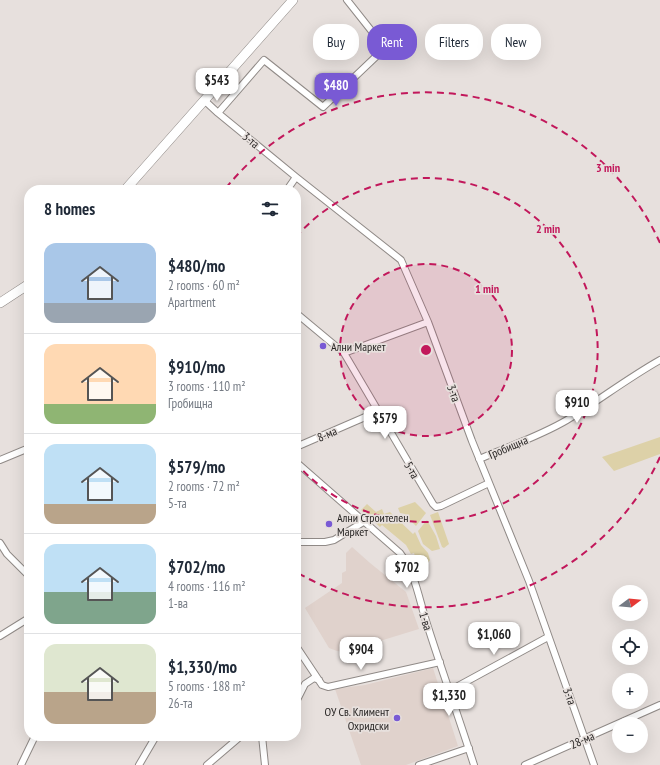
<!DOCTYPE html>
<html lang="en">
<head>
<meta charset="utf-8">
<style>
  body { margin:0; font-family:"PT Sans Narrow",sans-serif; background:#f2f2f3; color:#1f2937; height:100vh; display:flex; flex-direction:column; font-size:15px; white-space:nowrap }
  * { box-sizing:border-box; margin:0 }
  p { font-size:13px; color:#747a83 }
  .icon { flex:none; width:22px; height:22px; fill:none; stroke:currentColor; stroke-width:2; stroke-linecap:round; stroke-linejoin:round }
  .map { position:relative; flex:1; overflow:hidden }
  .details { position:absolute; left:24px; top:185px; width:277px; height:556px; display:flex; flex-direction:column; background:#fff; border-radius:16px; box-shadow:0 4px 16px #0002 }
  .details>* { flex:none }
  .top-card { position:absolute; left:313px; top:24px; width:287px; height:36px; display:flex; gap:8px }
  .needle { width:26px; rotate:74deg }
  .buttons { position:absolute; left:612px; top:585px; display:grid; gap:8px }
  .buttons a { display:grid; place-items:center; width:36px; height:36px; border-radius:50%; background:#fff; box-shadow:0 4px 16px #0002; font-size:20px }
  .price { position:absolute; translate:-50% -34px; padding:0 9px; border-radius:8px; background:#fff; color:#222; font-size:13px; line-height:26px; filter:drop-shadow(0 1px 2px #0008) }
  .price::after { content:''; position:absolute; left:50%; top:24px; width:12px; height:9px; margin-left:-6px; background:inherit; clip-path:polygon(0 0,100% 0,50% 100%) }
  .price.selected { background:#795ad4; color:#fff }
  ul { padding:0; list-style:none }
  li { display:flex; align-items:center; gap:12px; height:100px; padding:0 20px }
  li+li { border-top:1px solid #e0e1e3 }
  li span { display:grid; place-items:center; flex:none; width:112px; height:80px; border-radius:12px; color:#555 }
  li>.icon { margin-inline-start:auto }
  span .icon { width:48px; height:48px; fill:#fffc; stroke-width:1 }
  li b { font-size:17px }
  h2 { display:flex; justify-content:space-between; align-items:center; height:48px; padding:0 20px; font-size:17px }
  .pill { padding:0 14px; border-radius:16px; background:#fff; box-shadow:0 4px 16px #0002; font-size:14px; line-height:36px }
  .pill.selected { background:#795ad4; color:#fff }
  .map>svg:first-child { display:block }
</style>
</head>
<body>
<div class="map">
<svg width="660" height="765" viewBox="0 0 660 765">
  <rect width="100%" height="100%" fill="#e7e0dd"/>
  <path fill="#e0d2cc" d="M 352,547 L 370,563 L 406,592 L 419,629 L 344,652 L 337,651 L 329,648 L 305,608 L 342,583 L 342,573 L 346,571 L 346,553 Z
    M 433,668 L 458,746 L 406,765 L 361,765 L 335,689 L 365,685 Z"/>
  <path fill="#ddd1a8" d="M 660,437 L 660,454 L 614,471 L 602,457 Z
    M 415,502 L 426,513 L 416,526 L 407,517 L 405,514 L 400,513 L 398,508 Z
    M 367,504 L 376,512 L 382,509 L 384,514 L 390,512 L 413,534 L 415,532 L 421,545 L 428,553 L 430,560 L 424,568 L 419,570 L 414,553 L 411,554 L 406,545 L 382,525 L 380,527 L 361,510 Z
    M 438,512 L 449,544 L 444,548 L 442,547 L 430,515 Z
    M 427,520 L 436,536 L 440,549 L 432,551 L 423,544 L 418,531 Z"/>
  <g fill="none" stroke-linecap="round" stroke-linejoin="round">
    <g stroke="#908a87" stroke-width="8">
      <path id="street" d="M 204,100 L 218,113 L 296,177 L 401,260 L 428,322 L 472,441 L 529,581 L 594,765
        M 218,113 L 264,60 L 323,107 L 385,48 L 347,0
        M 287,190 L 296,177
        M 296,313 L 344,353 L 433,504 L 436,507 L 441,506 L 489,483
        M 344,353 L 428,322
        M 296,447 L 379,411
        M 479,459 C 508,447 540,436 567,420 C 598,401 628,378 660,360
        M 0,460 L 29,448
        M 296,462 L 400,553 C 416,574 419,600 427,624 C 442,671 459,718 474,765
        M 296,542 L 325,542 L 334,540 L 365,521
        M 0,543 L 7,554 L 29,576
        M 0,636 L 29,618
        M 296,646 L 322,685 L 328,687 L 440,662
        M 449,691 L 548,637
        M 296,702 L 305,684 L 314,678 L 319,680
        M 262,736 L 265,765
        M 21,765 L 35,736
        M 139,765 L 156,736
        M 207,765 L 241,736
        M 419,765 L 469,748
        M 525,765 L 660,705"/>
    </g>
    <g stroke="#908a87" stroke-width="10">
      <path id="secondary" d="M 125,190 L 293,0
        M 0,303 L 29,284"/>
    </g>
    <use href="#street" stroke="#fff" stroke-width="6"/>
    <use href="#secondary" stroke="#fff" stroke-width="9"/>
  </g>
  <circle cx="426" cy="350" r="86" fill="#c2185b" fill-opacity=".12"/>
  <g fill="none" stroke="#c2185b" stroke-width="2" stroke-dasharray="7 5">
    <circle cx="426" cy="350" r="86"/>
    <path d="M296 237A172 172 0 1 1 296 463"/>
    <path d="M660 457A257 257 0 0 1 298 573M226 188A257 257 0 0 1 660 243"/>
  </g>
  <g fill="#795ad4" stroke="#e7e0dd" stroke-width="1.5">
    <circle cx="323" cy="346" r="4"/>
    <circle cx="329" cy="524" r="4"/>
    <circle cx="397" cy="718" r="4"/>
  </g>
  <g text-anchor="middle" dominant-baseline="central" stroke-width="3.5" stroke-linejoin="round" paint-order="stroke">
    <g font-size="12" fill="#292625" stroke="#e7e0dd">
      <text transform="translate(251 140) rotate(39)">3-та</text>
      <text transform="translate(454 393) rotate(70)">3-та</text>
      <text transform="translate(327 434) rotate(-23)">8-ма</text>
      <text transform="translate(508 447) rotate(-23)">Гробищна</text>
      <text transform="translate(412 470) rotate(60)">5-та</text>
      <text transform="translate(426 621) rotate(73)">1-ва</text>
      <text transform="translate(570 696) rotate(70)">3-та</text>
      <text transform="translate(582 740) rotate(-24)">28-ма</text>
    </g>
    <g font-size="12" fill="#292625" stroke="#e7e0dd" text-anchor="start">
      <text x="331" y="346">Ални Маркет</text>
      <text x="337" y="517">Ални Строителен<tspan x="337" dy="14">Маркет</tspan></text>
      <text x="389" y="711" text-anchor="end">ОУ Св. Климент<tspan x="389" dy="14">Охридски</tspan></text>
    </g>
  </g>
  <circle cx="426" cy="350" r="6" fill="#c2185b" stroke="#e7e0dd" stroke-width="2"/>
  <g font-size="12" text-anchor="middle" font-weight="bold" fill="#c2185b" stroke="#e7e0dd" stroke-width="3.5" stroke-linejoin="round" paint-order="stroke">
    <text x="608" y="172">3 min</text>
    <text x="548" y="233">2 min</text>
    <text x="487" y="293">1 min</text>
  </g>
</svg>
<div class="buttons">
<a><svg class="needle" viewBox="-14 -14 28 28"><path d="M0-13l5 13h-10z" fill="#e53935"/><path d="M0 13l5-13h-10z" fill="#747a83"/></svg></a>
<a><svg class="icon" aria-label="locate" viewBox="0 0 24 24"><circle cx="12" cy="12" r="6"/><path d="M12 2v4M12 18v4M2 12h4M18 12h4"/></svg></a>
<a>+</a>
<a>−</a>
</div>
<b class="price" style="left:217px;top:102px">$543</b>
<b class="price selected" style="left:336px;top:107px">$480</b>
<b class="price" style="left:577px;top:424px">$910</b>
<b class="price" style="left:385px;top:440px">$579</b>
<b class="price" style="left:407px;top:589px">$702</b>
<b class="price" style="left:494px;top:656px">$1,060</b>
<b class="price" style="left:361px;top:671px">$904</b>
<b class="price" style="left:449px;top:717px">$1,330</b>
<div class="top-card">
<a class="pill">Buy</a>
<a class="pill selected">Rent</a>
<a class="pill">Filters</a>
<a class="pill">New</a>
</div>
<section class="details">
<h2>8 homes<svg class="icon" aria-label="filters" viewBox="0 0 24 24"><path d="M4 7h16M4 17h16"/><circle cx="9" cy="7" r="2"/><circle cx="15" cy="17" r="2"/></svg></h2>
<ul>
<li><span style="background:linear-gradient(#a9c7e8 75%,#9aa5b1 0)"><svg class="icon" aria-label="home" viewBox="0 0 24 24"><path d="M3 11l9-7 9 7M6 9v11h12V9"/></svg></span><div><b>$480/mo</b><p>2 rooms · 60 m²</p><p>Apartment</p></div></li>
<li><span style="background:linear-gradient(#ffd9b3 75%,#8fb573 0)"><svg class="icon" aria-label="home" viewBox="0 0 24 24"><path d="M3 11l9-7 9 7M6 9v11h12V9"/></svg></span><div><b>$910/mo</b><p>3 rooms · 110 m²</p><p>Гробищна</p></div></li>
<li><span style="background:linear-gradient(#bfe0f5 75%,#b9a48a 0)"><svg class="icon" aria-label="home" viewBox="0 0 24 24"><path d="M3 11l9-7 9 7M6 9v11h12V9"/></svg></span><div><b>$579/mo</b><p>2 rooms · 72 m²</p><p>5-та</p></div></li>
<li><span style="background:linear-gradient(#bfe0f5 60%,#7fa58c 0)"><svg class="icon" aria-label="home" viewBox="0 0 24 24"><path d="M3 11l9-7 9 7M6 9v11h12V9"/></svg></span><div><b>$702/mo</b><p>4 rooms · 116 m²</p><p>1-ва</p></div></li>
<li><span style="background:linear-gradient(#dfe7d0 60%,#b9a48a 0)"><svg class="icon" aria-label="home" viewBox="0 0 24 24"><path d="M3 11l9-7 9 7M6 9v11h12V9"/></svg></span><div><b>$1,330/mo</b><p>5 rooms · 188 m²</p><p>26-та</p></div></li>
</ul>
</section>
</div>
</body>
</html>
